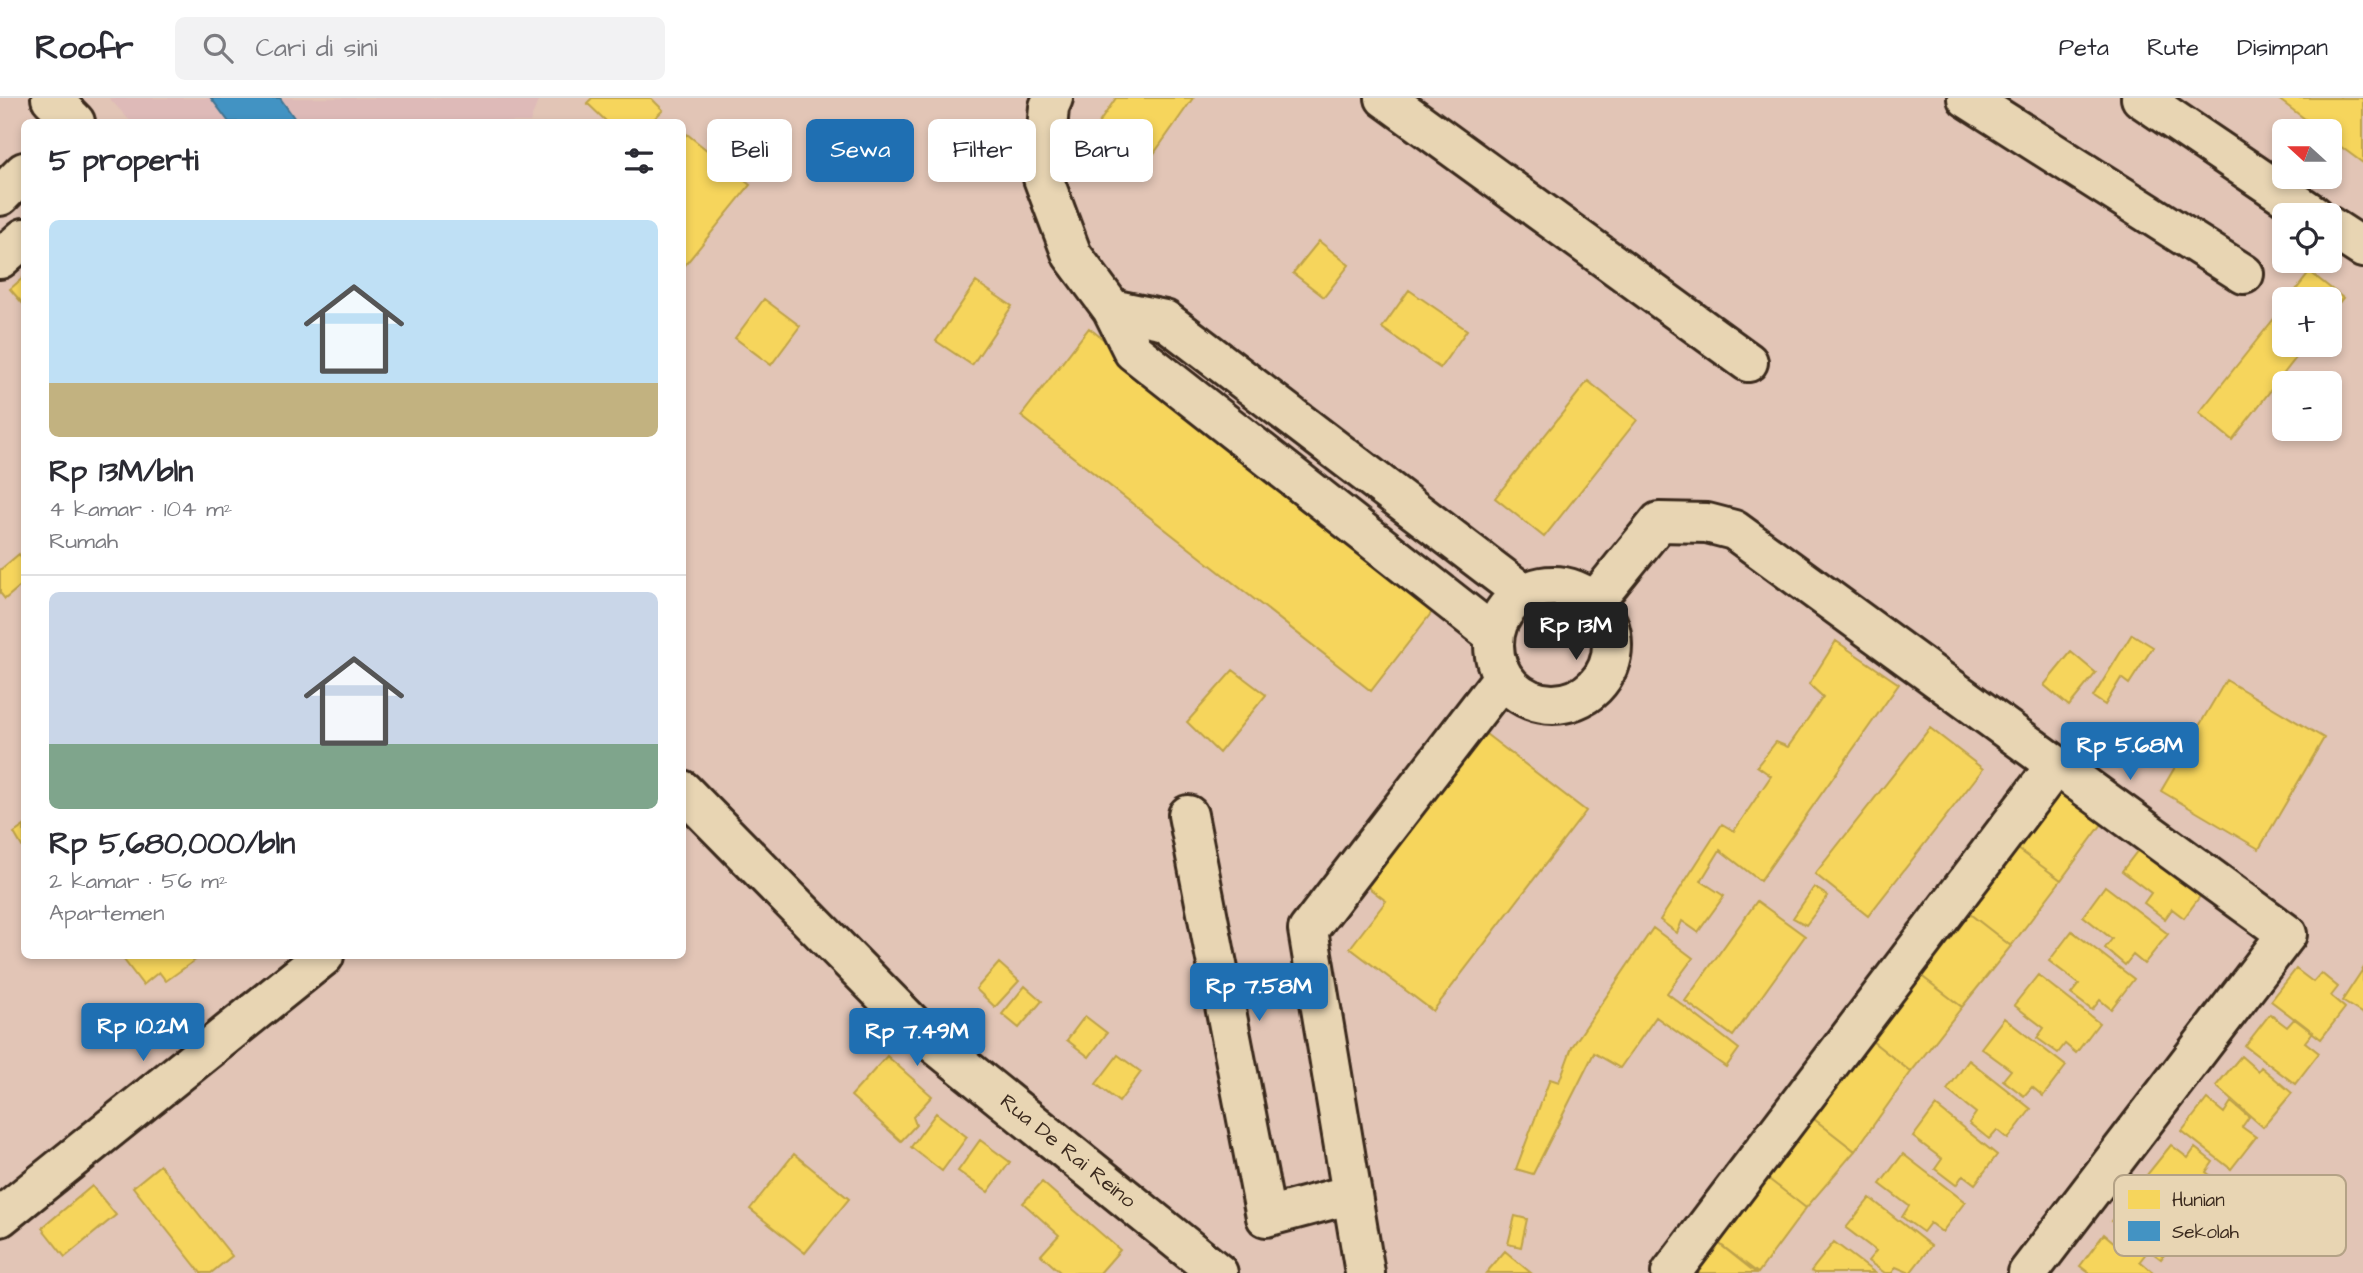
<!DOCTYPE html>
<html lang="id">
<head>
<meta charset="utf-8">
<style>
  body { margin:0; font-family:"Architects Daughter",sans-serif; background:#f2f2f3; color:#2b2b33; height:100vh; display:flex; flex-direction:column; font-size:26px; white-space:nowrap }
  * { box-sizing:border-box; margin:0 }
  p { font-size:23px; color:#7c7c81 }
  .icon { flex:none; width:38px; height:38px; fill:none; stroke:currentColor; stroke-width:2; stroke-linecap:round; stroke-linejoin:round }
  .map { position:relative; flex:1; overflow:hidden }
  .side { position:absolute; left:21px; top:21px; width:665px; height:840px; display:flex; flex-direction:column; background:#fff; border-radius:10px; box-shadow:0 4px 10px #0003 }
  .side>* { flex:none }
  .banner { position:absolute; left:707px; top:21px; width:665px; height:63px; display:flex; gap:14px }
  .needle { width:46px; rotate:291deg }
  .fabs { position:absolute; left:2272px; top:21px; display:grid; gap:14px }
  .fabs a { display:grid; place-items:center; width:70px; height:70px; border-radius:10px; background:#fff; box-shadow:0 4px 10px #0003; font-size:35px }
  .price { position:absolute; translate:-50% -60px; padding:0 16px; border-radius:7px; background:#1f6fb2; color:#fff; font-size:23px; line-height:46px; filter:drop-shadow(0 2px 4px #0008) }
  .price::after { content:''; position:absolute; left:50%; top:42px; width:21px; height:16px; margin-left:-10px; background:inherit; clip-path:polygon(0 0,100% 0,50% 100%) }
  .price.selected { background:#222; color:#fff }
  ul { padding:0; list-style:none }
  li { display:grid; align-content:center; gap:14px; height:371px; padding:0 28px }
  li+li { border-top:2px solid #e1e1e2 }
  li span { display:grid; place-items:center; height:217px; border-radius:10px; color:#555 }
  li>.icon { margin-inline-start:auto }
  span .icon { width:126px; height:126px; fill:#fffc; stroke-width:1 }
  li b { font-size:30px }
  h2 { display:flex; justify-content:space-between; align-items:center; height:84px; padding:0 28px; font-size:30px }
  .tag { padding:0 24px; border-radius:10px; background:#fff; box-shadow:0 4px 10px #0003; font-size:24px; line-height:63px }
  .tag.selected { background:#1f6fb2; color:#fff }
  header { display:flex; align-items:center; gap:42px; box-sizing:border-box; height:98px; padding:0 35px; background:#fff; border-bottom:2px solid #e1e1e2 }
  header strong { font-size:33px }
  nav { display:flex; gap:38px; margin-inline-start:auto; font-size:24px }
  .search { width:490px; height:63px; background:#f2f2f3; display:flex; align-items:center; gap:18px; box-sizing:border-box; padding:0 24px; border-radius:10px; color:#7c7c81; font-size:26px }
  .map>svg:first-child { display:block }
</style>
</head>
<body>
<header>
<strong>Roofr</strong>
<div class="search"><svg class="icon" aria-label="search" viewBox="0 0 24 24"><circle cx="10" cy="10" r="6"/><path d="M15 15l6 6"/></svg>Cari di sini</div>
<nav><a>Peta</a><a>Rute</a><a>Disimpan</a></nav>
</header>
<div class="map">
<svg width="2363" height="1175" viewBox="0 0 2363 1175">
  <rect width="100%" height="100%" fill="#e2c5b6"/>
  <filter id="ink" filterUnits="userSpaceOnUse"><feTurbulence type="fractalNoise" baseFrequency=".0143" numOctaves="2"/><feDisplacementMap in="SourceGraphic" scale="14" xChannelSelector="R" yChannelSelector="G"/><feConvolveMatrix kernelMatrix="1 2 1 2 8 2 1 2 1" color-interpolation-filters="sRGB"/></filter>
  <g filter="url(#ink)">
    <path fill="#debab8" d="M 109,0 L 539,0 L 530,24 L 131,24 Z"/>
    <path fill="#f6d55c" stroke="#bea249" stroke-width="2" d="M 592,0 L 651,0 L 663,12 L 651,24 L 607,24 L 587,5 Z
      M 1116,0 L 1193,0 L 1143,71 L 1092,35 Z
      M 2277,0 L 2363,0 L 2363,65 L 2329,40 L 2329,33 L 2321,33 Z
      M 687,36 L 750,87 L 682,171 L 682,41 Z
      M 1319,143 L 1349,167 L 1324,199 L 1293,175 Z
      M 2310,174 L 2343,200 L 2329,217 L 2329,201 L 2289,201 Z
      M 24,179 L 24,207 L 10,191 Z
      M 976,184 L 1012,208 L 972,267 L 936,243 Z
      M 1409,192 L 1467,232 L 1440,270 L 1382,230 Z
      M 764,201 L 800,228 L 771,267 L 735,240 Z
      M 2284,208 L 2284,247 L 2306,247 L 2232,342 L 2199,315 Z
      M 1089,230 L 1439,505 L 1371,593 L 1021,318 Z
      M 1588,283 L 1637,322 L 1544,439 L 1495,400 Z
      M 19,456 L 24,463 L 24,485 L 5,501 L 0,495 L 0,472 Z
      M 2132,536 L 2153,549 L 2129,586 L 2121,580 L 2105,607 L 2093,599 Z
      M 1836,543 L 1899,586 L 1760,783 L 1720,752 L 1701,783 L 1724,798 L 1698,834 L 1682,823 L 1677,835 L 1660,822 L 1722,726 L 1734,733 L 1771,678 L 1757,668 L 1776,644 L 1788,649 L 1823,599 L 1809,586 Z
      M 2071,554 L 2096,575 L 2069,608 L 2044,587 Z
      M 1233,572 L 1266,597 L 1219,655 L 1187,624 Z
      M 2226,582 L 2324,640 L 2259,751 L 2161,693 Z
      M 1930,630 L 1983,671 L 1868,818 L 1815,776 Z
      M 1482,633 L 1586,713 L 1433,913 L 1350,850 L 1386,803 L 1365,787 Z
      M 2057,680 L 2110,715 L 2061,782 L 2011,746 Z
      M 24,728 L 24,752 L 14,735 Z
      M 2145,743 L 2206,790 L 2184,820 L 2172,811 L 2165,821 L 2144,805 L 2151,795 L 2122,773 Z
      M 2011,746 L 2061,782 L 2011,848 L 1961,809 Z
      M 2105,788 L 2168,836 L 2144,866 L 2133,857 L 2125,867 L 2105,850 L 2112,841 L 2083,818 Z
      M 1814,789 L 1828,798 L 1806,827 L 1793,820 Z
      M 1757,803 L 1805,838 L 1733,938 L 1685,903 Z
      M 1961,809 L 2011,848 L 1962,909 L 1911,870 Z
      M 1653,830 L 1693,860 L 1667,895 L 1739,951 L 1726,969 L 1656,919 L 1620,970 L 1594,955 L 1533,1076 L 1516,1071 L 1550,981 L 1559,984 L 1572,949 Z
      M 2072,833 L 2134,881 L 2111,911 L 2100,902 L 2092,912 L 2071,896 L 2079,886 L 2049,863 Z
      M 121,858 L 201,858 L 166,883 L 159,874 L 143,887 Z
      M 999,865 L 1019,883 L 995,909 L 976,891 Z
      M 1911,870 L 1962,909 L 1911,974 L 1862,935 Z
      M 2296,871 L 2313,884 L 2321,875 L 2338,889 L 2331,898 L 2345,910 L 2321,941 L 2271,903 Z
      M 2363,871 L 2363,916 L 2342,903 Z
      M 2038,877 L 2099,925 L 2076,955 L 2065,946 L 2058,955 L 2037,940 L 2044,930 L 2014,907 Z
      M 1025,888 L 1042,903 L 1019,930 L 1002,916 Z
      M 2270,916 L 2287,929 L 2295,920 L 2313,934 L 2305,944 L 2319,955 L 2295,986 L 2245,948 Z
      M 1085,918 L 1107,935 L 1089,959 L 1067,942 Z
      M 2004,920 L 2066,968 L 2043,998 L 2032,989 L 2024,998 L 2003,982 L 2011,972 L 1981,950 Z
      M 1862,935 L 1911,974 L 1855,1053 L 1805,1014 Z
      M 1118,957 L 1141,974 L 1119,1004 L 1096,986 Z
      M 887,958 L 932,998 L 913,1019 L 916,1027 L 901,1043 L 851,998 Z
      M 2241,958 L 2258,973 L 2261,969 L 2292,995 L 2263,1029 L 2216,988 Z
      M 1969,962 L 2031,1011 L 2008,1041 L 1997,1032 L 1989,1041 L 1969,1025 L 1976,1015 L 1947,992 Z
      M 2207,1001 L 2224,1015 L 2231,1004 L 2249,1019 L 2242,1029 L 2256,1039 L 2231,1071 L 2182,1033 Z
      M 1936,1008 L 1997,1057 L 1975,1086 L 1963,1077 L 1956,1087 L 1935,1071 L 1942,1061 L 1913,1039 Z
      M 1805,1014 L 1855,1053 L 1806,1110 L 1757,1072 Z
      M 936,1015 L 967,1039 L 942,1073 L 911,1049 Z
      M 980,1042 L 1010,1064 L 988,1094 L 958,1073 Z
      M 2171,1047 L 2188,1060 L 2195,1050 L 2213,1064 L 2206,1074 L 2220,1085 L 2196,1117 L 2146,1078 Z
      M 794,1056 L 849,1101 L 805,1155 L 750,1111 Z
      M 1903,1056 L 1965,1104 L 1942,1134 L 1930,1125 L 1923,1134 L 1902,1119 L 1909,1108 L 1880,1086 Z
      M 160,1067 L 232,1158 L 211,1175 L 201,1175 L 133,1089 Z
      M 1757,1072 L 1806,1110 L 1758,1175 L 1708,1137 Z
      M 1042,1084 L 1120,1152 L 1100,1175 L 1061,1175 L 1041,1157 L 1059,1137 L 1023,1105 Z
      M 92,1088 L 116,1117 L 65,1159 L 42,1130 Z
      M 2136,1091 L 2153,1104 L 2161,1095 L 2179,1109 L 2171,1118 L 2185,1129 L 2161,1161 L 2111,1123 Z
      M 1870,1100 L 1931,1148 L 1910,1175 L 1896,1169 L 1892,1175 L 1885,1175 L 1868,1163 L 1876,1153 L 1846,1130 Z
      M 1515,1118 L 1527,1121 L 1521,1149 L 1508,1146 Z
      M 2104,1136 L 2121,1150 L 2129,1140 L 2147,1154 L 2140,1163 L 2154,1175 L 2089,1175 L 2080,1168 Z
      M 1708,1137 L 1756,1175 L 1679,1175 Z
      M 1834,1144 L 1875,1175 L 1814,1175 L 1811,1173 Z
      M 1505,1153 L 1531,1175 L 1486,1175 Z"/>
    <path fill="#4393c3" stroke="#417492" stroke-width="2" d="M 211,0 L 280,0 L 297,24 L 229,24 Z"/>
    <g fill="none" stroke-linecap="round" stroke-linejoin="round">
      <g stroke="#3b2a1e" stroke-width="44">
        <path id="minor" d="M 51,0 L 75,24
          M 1053,0 L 1049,9 L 1043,80 L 1072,157 L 1112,211
          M 1385,0 L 1748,264
          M 1967,0 L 2244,176
          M 2141,0 L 2314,117
          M 0,98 L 24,74
          M 2329,128 L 2363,150
          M 0,161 L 24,140
          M1494 547a59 59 0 1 1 118 0a59 59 0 1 1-118 0Z
          M 1595,503 L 1659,424 L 1707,425 L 1734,432 L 2287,836 L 2028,1175
          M 1494,537 L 1133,253 L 1112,211 L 1165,222 L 1523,495
          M 682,692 L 920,934 L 1218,1175
          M 1188,717 L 1266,1119 L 1352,1096
          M 0,1119 L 324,858
          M 1365,1175 L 1308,832 L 1503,579
          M 1671,1175 L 2056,667"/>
      </g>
      <use href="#minor" stroke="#e8d5b3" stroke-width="38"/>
    </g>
  </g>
  <g text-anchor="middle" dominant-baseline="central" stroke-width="7" stroke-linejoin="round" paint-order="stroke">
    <g font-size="21" fill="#3b2a1e" stroke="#e8d5b3">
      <text transform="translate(1068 1053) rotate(39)">Rua De Rai Reino</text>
    </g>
  </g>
  <rect x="2114" y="1077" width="232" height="81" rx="10" fill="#e8d5b3" stroke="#b4a286" stroke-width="2"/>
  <rect x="2128" y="1092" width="32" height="19" fill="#f6d55c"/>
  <rect x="2128" y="1123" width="32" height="20" fill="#4393c3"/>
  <g font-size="19" fill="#3b2a1e">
    <text x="2172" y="1108">Hunian</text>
    <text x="2172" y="1140">Sekolah</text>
  </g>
</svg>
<div class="fabs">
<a><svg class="needle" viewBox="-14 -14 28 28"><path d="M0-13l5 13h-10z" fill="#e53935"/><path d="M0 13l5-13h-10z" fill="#7c7c81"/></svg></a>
<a><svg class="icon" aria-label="locate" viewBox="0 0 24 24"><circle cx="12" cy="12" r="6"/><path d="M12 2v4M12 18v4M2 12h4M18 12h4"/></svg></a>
<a>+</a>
<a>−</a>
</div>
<b class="price selected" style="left:1576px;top:564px">Rp 13M</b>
<b class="price" style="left:2130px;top:684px">Rp 5.68M</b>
<b class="price" style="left:1259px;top:925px">Rp 7.58M</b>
<b class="price" style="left:143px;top:965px">Rp 10.2M</b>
<b class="price" style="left:917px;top:970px">Rp 7.49M</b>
<div class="banner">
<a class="tag">Beli</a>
<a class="tag selected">Sewa</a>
<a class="tag">Filter</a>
<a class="tag">Baru</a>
</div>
<section class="side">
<h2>5 properti<svg class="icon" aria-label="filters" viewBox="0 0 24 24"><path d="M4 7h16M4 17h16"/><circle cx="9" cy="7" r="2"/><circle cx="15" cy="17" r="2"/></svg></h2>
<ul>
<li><span style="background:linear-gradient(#bfe0f5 75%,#c2b280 0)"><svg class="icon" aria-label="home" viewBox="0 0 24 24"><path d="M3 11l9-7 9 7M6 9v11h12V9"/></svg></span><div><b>Rp 13M/bln</b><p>4 kamar · 104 m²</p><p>Rumah</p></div></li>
<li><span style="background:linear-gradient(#c9d6e8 70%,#7fa58c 0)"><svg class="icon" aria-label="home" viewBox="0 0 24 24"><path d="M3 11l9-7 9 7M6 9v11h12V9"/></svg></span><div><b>Rp 5,680,000/bln</b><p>2 kamar · 56 m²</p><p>Apartemen</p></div></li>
</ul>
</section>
</div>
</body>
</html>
